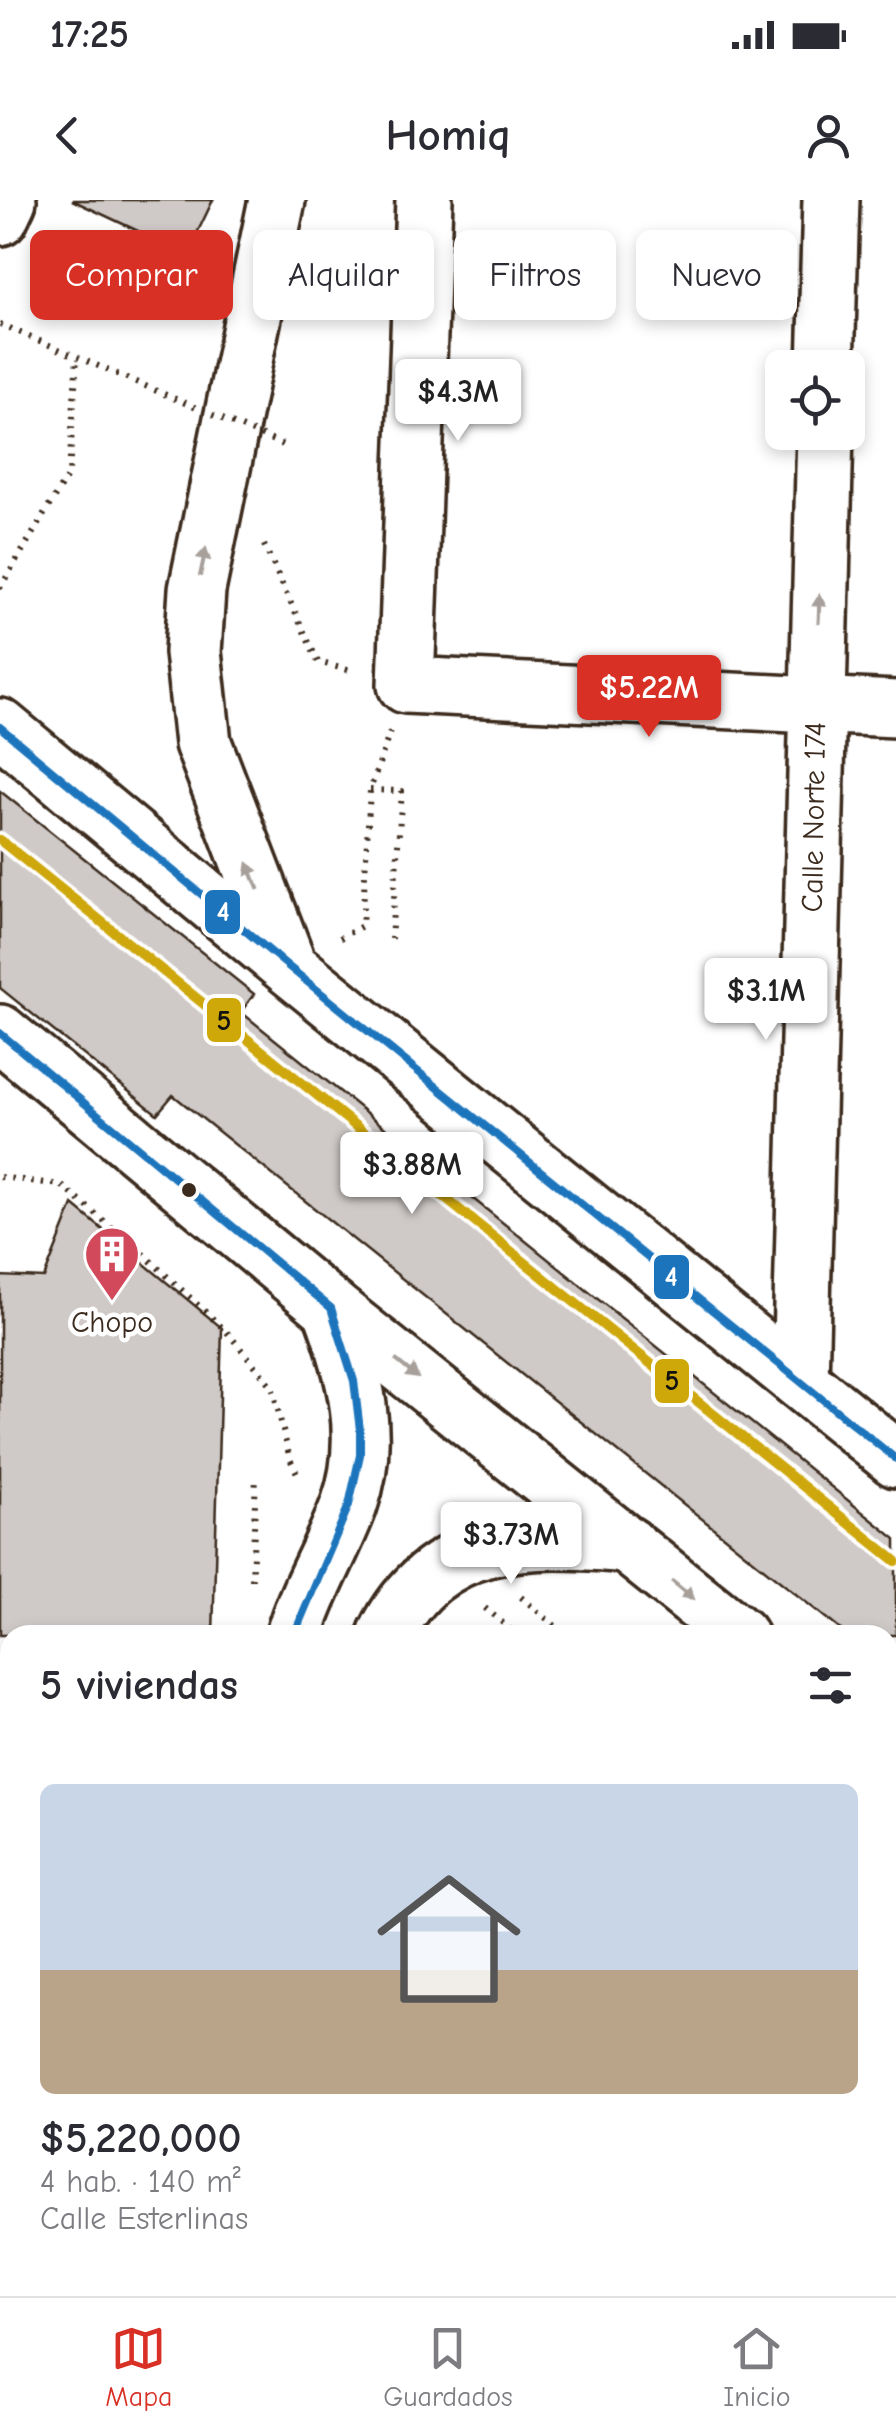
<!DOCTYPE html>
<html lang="es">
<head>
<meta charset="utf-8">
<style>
  body { margin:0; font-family:"Comic Neue",sans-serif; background:#f7f7f7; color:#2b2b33; height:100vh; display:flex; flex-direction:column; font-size:38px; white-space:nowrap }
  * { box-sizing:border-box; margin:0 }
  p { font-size:32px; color:#7c7c81 }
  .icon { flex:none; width:55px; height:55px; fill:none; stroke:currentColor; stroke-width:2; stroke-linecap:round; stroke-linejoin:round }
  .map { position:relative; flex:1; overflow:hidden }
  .details { position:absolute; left:0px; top:1425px; width:898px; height:672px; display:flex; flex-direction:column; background:#fff; border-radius:30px 30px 0 0; box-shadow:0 5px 15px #0003 }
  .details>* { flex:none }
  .hud { position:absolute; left:30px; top:30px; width:838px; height:90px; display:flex; gap:20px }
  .fabs { position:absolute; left:765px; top:150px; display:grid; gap:20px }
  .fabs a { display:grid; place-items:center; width:100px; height:100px; border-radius:15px; background:#fff; box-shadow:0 5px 15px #0003; font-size:50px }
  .price { position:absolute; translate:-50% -85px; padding:0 22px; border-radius:10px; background:#fff; color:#222; font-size:32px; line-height:65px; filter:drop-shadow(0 2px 5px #0008) }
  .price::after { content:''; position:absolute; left:50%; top:60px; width:30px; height:22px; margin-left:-15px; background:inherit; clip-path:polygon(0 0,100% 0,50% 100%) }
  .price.on { background:#d93025; color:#fff }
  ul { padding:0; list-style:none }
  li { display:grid; align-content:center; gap:20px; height:530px; padding:0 40px }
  li span { display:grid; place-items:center; height:310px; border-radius:15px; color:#555 }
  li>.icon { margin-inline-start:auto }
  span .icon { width:180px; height:180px; fill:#fffc; stroke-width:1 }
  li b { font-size:42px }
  h2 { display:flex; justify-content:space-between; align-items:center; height:120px; padding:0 40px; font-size:42px }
  .chip { padding:0 35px; border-radius:15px; background:#fff; box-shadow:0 5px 15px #0003; font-size:35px; line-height:90px }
  .chip.on { background:#d93025; color:#fff }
  .status { display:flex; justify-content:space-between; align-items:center; height:70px; padding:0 50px; background:#fff; direction:ltr }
  .status svg { height:28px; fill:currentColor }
  header { display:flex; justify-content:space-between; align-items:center; height:130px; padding:0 40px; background:#fff; font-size:45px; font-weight:700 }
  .menu { display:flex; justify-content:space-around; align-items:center; height:140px; border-top:2px solid #e1e1e2; background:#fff; font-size:28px; color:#7c7c81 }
  .menu a { display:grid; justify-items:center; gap:5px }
  .menu .on { color:#d93025 }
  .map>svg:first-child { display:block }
</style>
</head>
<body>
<div class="status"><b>17:25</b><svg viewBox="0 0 49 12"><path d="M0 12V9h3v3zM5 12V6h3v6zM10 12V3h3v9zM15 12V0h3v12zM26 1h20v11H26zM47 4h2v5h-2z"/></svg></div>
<header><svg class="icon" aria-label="back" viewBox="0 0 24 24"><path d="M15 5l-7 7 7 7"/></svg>Homiq<svg class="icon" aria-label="person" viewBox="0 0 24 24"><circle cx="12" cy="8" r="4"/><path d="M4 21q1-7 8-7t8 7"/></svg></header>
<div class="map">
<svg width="896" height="2096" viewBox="0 0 896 2096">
  <rect width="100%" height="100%" fill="#fff"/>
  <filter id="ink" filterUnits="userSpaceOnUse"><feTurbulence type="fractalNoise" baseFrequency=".01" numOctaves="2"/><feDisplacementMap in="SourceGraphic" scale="20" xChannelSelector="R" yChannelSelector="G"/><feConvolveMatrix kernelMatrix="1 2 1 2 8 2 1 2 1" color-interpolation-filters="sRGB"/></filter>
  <g filter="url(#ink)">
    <path fill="#cfcac7" stroke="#3b2a1e" stroke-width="2.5" d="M 72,0 L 213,0 L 187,54 Z
      M 0,591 L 254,794 L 241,812 L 896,1339 L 896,1435 L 847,1435 L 173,895 L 157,914 L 0,788 Z
      M 73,1005 L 222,1128 L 213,1435 L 0,1435 L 0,1076 L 44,1078 Z"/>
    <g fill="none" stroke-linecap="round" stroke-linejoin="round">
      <g stroke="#3b2a1e" stroke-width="62">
        <path id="minor" d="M 424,0 L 406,485 L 896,509
          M 826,168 L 831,0
          M 800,1181 L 825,232
          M 294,1435 C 307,1390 333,1349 349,1305 C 373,1238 355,1172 331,1108
          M 386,1435 C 436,1333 530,1336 628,1345
          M 0,2059 L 10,2060
          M 237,2088 L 292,2096
          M 358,2096 L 358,2088
          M 770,2096 L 770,2088"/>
      </g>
      <g stroke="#3b2a1e" stroke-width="62">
        <path id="highway" d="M 277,0 L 197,390 L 193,452 L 203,543 L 286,759
          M 0,17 L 8,0
          M 0,527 L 289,767 L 896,1259
          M 0,833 L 331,1108 L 739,1435
          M 888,1555 L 896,1561"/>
      </g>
      <path stroke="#3b2a1e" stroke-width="6" stroke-dasharray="2.5 8" stroke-linecap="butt" d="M 0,124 L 164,194
        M 264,345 L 318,462 L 355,472
        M 0,388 L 69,273 L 77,157
        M 370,590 L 402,591 L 391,739
        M 340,738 L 362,726 L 370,590 L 390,532
        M 0,977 L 61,985 L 139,1050 L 226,1131 L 272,1186 L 290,1259 L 299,1277
        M 252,1380 L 256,1276
        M 521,1397 L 566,1435
        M 485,1408 L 517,1435"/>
      <use href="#minor" stroke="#fff" stroke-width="55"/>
      <use href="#highway" stroke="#fff" stroke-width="55"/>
      <path stroke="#3b2a1e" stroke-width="6" stroke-dasharray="2.5 8" stroke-linecap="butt" d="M 164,194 L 283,245"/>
      <g stroke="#fff" stroke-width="15">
        <path id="bus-1" d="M 0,527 L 289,767 L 896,1259
          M 0,833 L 331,1108 L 354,1181 L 360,1230 L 360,1255 L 349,1305 L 294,1435"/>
      </g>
      <use href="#bus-1" stroke="#1c75bc" stroke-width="8"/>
      <g stroke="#fff" stroke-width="18">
        <path id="metro-1" d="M 0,640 L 896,1361"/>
      </g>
      <use href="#metro-1" stroke="#cea708" stroke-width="10"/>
    </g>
    <defs><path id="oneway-solid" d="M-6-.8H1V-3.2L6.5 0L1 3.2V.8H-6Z" transform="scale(2.5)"/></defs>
    <g fill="#a79f9a">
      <use href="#oneway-solid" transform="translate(203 362) rotate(-78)"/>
      <use href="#oneway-solid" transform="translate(819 409) rotate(-88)"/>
      <use href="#oneway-solid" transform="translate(253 676) rotate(-112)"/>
      <use href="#oneway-solid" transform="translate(407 1169) rotate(39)"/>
      <use href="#oneway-solid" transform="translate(683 1390) rotate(39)"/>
    </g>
  </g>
  <defs>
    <g id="building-pin" transform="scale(2.875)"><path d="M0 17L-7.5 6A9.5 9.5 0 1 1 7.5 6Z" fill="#d1495b" stroke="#fff"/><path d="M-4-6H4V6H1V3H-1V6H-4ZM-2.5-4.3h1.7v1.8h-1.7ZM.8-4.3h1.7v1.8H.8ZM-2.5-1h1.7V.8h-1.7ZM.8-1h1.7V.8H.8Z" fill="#fff"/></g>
  </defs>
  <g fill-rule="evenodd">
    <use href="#building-pin" x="112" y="1054"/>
  </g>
  <circle fill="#3b2a1e" stroke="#fff" stroke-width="4" cx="189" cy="990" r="9"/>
  <g text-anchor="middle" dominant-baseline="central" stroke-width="9" stroke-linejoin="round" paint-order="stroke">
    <g font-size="30" fill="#3b2a1e" stroke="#fff">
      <text transform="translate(814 617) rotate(-89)">Calle Norte 174</text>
    </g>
    <g font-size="30" fill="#3b2a1e" stroke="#fff">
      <text x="112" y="1122">Chopo</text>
    </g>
  </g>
  <g stroke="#fff" stroke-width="4">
    <rect x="203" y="688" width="39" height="48" rx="10" fill="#1c75bc"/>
    <rect x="205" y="796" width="38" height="48" rx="10" fill="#cea708"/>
    <rect x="652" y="1053" width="39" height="48" rx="10" fill="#1c75bc"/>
    <rect x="653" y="1157" width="38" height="48" rx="10" fill="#cea708"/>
  </g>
  <g font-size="28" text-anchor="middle" font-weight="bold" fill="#fff">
    <text x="223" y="721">4</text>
    <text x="671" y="1086">4</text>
  </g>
  <g font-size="28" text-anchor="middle" font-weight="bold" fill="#111">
    <text x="224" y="830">5</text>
    <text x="672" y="1190">5</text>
  </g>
</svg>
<div class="fabs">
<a><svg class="icon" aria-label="locate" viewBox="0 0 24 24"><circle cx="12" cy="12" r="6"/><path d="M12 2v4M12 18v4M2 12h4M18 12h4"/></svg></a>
</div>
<b class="price" style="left:458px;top:244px">$4.3M</b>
<b class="price on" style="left:649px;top:540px">$5.22M</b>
<b class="price" style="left:766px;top:843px">$3.1M</b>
<b class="price" style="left:412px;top:1017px">$3.88M</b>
<b class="price" style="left:511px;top:1387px">$3.73M</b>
<div class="hud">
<a class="chip on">Comprar</a>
<a class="chip">Alquilar</a>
<a class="chip">Filtros</a>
<a class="chip">Nuevo</a>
</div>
<section class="details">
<h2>5 viviendas<svg class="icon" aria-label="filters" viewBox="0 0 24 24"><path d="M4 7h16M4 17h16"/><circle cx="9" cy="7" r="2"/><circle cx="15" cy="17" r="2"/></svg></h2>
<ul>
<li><span style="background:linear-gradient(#c9d6e8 60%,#b9a48a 0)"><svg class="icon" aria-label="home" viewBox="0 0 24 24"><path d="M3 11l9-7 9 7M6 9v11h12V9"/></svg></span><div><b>$5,220,000</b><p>4 hab. · 140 m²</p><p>Calle Esterlinas</p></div></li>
</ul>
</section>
</div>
<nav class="menu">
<a class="on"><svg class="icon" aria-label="map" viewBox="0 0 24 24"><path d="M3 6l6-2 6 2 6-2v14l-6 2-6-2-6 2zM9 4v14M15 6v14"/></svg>Mapa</a>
<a><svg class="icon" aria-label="saved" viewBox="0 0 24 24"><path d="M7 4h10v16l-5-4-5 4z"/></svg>Guardados</a>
<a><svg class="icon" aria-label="home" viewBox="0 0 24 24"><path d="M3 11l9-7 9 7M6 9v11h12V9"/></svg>Inicio</a>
</nav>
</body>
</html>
